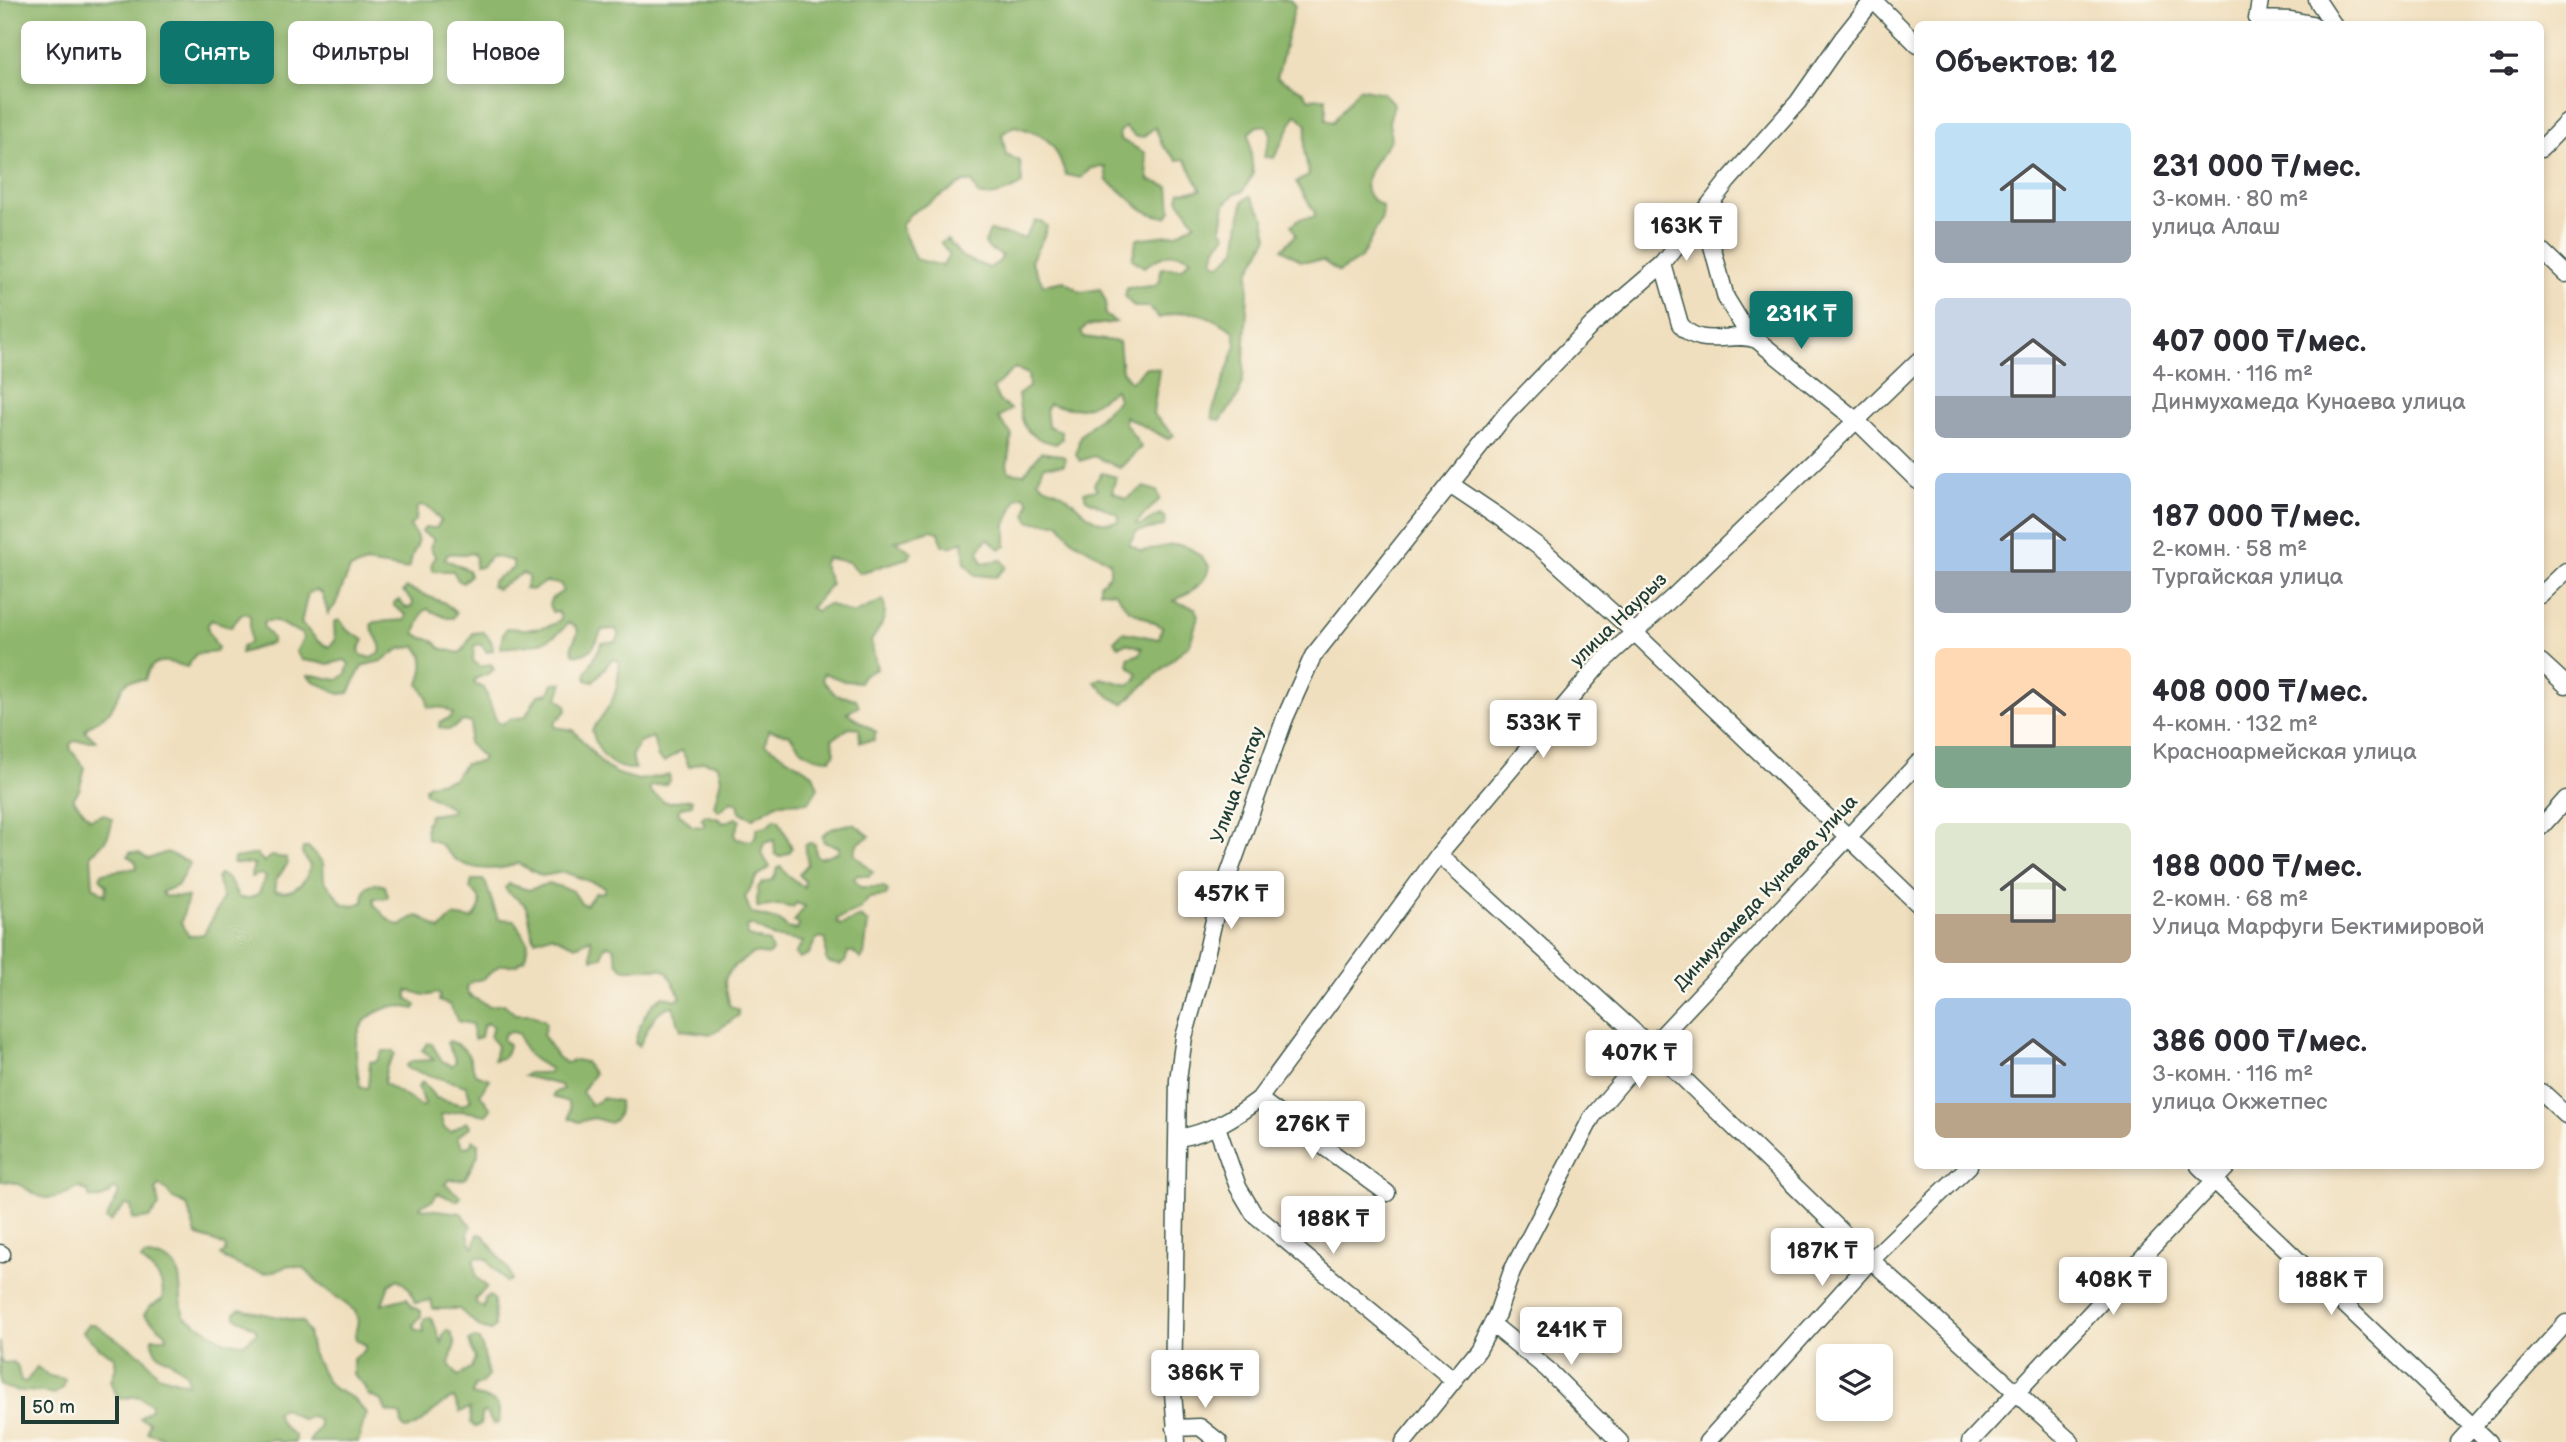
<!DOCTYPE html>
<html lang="ru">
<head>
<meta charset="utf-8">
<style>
  body { margin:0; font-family:"Balsamiq Sans",sans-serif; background:#f2f2f3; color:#2b2b33; height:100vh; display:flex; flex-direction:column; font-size:26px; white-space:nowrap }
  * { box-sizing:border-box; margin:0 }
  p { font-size:23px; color:#7c7c81 }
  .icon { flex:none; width:38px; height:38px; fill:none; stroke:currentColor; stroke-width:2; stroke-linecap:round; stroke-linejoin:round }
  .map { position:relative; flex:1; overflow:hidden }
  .sheet { position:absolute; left:1914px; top:21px; width:630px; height:1148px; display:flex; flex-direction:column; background:#fff; border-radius:10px; box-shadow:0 4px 10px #0003 }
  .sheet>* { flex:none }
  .guide { position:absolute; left:21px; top:21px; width:665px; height:63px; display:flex; gap:14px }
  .fabs { position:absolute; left:1816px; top:1344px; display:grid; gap:14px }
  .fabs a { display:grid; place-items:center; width:77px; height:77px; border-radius:10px; background:#fff; box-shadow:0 4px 10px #0003; font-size:35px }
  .scale { position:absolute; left:21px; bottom:18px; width:98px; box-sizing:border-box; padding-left:7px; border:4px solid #1f3d34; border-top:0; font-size:19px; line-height:24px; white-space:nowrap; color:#1f3d34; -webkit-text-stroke:5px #fbf7ec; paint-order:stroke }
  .price { position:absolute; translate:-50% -60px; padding:0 16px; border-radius:7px; background:#fff; color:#222; font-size:23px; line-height:46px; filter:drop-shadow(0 2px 4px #0008) }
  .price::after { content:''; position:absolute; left:50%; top:42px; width:21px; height:16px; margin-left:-10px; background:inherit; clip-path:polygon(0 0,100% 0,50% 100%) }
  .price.on { background:#0f766e; color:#fff }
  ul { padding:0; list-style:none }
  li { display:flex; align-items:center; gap:21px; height:175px; padding:0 21px }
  li span { display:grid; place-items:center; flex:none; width:196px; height:140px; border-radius:10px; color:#555 }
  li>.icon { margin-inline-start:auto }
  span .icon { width:84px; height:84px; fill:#fffc; stroke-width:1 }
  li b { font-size:30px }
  h2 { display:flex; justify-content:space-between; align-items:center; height:84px; padding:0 21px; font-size:30px }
  .tag { padding:0 24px; border-radius:10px; background:#fff; box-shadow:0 4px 10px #0003; font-size:24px; line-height:63px }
  .tag.on { background:#0f766e; color:#fff }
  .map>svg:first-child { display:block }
</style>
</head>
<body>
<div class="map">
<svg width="2566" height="1442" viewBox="0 0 2566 1442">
  <rect width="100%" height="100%" fill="#fbf7ec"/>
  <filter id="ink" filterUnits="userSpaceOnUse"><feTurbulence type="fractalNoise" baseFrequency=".0143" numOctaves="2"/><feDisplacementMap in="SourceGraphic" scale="14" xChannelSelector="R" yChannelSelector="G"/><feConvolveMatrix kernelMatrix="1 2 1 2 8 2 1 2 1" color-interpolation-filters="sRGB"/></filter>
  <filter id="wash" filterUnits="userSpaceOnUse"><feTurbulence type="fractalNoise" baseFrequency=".00686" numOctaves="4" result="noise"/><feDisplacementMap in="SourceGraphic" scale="28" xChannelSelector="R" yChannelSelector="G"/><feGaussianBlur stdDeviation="1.57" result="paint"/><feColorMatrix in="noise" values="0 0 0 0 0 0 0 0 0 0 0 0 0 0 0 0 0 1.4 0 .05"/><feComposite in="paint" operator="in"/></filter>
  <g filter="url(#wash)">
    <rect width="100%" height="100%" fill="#f0dfbe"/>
    <path fill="#8eb66c" stroke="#567a50" stroke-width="2" d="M 0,0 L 1290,0 L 1295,6 L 1277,78 L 1303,91 L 1309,99 L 1326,98 L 1326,120 L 1333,122 L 1359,88 L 1383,93 L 1394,104 L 1389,122 L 1391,139 C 1381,153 1358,177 1369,195 C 1371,199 1377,203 1382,206 L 1382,218 L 1361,258 L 1339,272 L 1323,261 L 1301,261 L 1282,249 L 1296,235 L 1292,225 L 1299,219 L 1314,217 L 1315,213 L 1296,182 L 1309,176 L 1304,150 L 1307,125 L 1296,114 L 1274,158 L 1264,157 L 1271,134 L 1267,126 L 1257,126 L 1249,133 L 1253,175 L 1242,192 L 1235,193 L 1225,204 L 1221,228 L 1226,235 L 1216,247 L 1213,261 L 1220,265 L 1236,250 L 1243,201 L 1250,196 L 1263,215 L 1268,237 L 1249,272 L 1243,379 L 1239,395 L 1221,420 L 1213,419 L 1212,413 L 1236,345 L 1234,331 C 1206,313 1191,307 1159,318 L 1149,307 L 1134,307 L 1125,296 L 1127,288 L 1154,286 L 1160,281 L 1161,268 L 1182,268 L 1191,259 C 1176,247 1158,258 1144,267 L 1132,259 L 1137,239 L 1177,234 L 1195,223 L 1178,199 L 1180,192 L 1201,190 L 1185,159 L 1177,160 L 1162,145 L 1155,127 L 1143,137 L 1136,137 L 1125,127 L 1119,132 L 1120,139 L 1145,153 L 1149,180 L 1169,187 L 1171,210 L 1167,217 C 1137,215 1131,194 1107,181 L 1105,167 L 1091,168 L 1081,178 L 1066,175 C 1053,142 1051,136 1014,126 L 1002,134 L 1006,155 L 1020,161 L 1022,184 C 1009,192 993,199 978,195 L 972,182 L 964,182 L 910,214 L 901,226 L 915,259 L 943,266 L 949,254 L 941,243 L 947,239 L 962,257 L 989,268 L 1000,261 L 1002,255 L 989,249 L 985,243 L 990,231 L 1024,238 L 1035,221 L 1041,221 L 1047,226 L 1045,234 L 1031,261 L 1043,285 L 1064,281 L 1081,292 L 1100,289 L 1106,302 L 1105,315 L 1116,322 L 1086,326 L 1081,331 L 1084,337 L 1119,342 L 1122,371 L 1131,382 L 1146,367 L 1159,369 L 1153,414 L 1174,435 L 1168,439 L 1125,416 L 1125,423 L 1141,447 L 1120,468 L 1094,456 L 1080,461 L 1076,455 L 1080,436 L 1118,400 L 1115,389 C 1086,410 1085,412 1049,404 L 1046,411 L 1048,426 L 1061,431 L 1062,439 L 1056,444 C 1023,437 1022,425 1018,395 L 1029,387 L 1028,374 L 1015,368 L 993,388 L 999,401 L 1011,409 L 998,418 L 1012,435 L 1007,465 L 1009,472 L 1024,474 L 1041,452 L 1060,455 L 1066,458 L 1064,465 L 1044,466 L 1038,480 C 1044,489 1053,488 1061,493 C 1080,504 1092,530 1118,521 L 1119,515 L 1086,499 L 1084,492 L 1097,490 L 1094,484 L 1102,473 L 1116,477 L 1112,492 L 1126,499 L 1144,487 L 1157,491 L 1160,499 L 1135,524 L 1141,525 L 1160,514 L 1165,518 L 1164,526 L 1136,532 L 1129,544 L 1141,551 C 1176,545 1184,536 1209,566 C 1207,585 1189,592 1174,601 L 1195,608 L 1198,616 L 1190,644 L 1123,704 L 1110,697 L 1095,682 L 1101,678 L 1128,685 L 1135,681 L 1138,674 L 1128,665 L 1128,658 L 1140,654 L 1142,648 L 1126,643 L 1119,646 L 1114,641 L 1123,632 L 1159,639 L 1162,627 L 1128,609 L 1115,592 L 1100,591 L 1100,584 L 1110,575 L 1110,562 L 1072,540 L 1059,523 L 1030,522 L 1026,515 L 1029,502 L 1025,496 L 1017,498 L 1006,524 L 1006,546 L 999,549 L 988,538 L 978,550 L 982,563 L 1002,560 L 1006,567 L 996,577 L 975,575 L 965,563 L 963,541 L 950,547 L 942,545 L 939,532 L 931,530 L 895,541 L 912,552 L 908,558 L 859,573 L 849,562 L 827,558 L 823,564 L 831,584 L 811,608 L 816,611 L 828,604 L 853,614 L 883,600 C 889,616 880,628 871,641 L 877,669 L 863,675 L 859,682 L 844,681 L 824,673 L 822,680 L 836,695 L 856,699 L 859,706 L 847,713 L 876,732 L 874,740 L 860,742 L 859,728 L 851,727 L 832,739 L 835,753 L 830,759 C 811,759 800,751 790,735 L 768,730 L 765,744 L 813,774 L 818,788 L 809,802 L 779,803 L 753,818 L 740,812 L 738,803 L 731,801 L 719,811 L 714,806 L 721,779 L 718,765 L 703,761 L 689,767 L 682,750 L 664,762 L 658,758 L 653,737 L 639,742 L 632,755 L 635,769 C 610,770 598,754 592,730 C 612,703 619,696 619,661 L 612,659 L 593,682 L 586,680 L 586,673 L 602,643 L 616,642 L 619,636 L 616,629 L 602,630 C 595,644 591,657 573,654 L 572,646 L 578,632 L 575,626 L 568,623 C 551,646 527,646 500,648 L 503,634 L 507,628 C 526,629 546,632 561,619 L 559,612 L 552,612 L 549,605 L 551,599 L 563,591 L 561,584 L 546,582 L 532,590 L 525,589 L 529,577 L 523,573 L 497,589 L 491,586 L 494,580 L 513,568 L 513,561 L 492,556 L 481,567 L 475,568 L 476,558 L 473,553 C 462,556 456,552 447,554 L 445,559 L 468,570 L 470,575 L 463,583 L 458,580 L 453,571 L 433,571 L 431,566 L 435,556 L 430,547 L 434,539 L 422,532 L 425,528 L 436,528 L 441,521 L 431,509 L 422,505 L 417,508 L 416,519 L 410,526 C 427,548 411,544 410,567 L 404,569 L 366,563 L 350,569 L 335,605 L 328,614 L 322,593 L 316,590 L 308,593 L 301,623 L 319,642 L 329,647 L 335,641 L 334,622 L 340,620 L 347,630 L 364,640 L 359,650 L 361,655 L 371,658 L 380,653 C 383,643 373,636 371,625 L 375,622 L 405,620 L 406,615 L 394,606 L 394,602 L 399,600 L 406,608 L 412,607 L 413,602 L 403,591 L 407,588 L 445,603 L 456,613 L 453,618 L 447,618 L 427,609 L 423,612 L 415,633 L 423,638 L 433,640 L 440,648 L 459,653 L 463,650 L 473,633 L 483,632 C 491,638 492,642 493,650 L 487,652 L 480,644 L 474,646 L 473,661 L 481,667 L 491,664 L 494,669 L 490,673 L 475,679 L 474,684 L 484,688 L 497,722 L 502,724 L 510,719 L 525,717 L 538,695 L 549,693 L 553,684 L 563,683 L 558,698 L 566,705 L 567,710 L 555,722 L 554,727 L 573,730 L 605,767 L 618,774 L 638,780 L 669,775 L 670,780 L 666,784 L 650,786 L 650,791 C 673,812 669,797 692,800 L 692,805 L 681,807 L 678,812 L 692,826 L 703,827 L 705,823 L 701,819 L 705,815 L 719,819 L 723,823 L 736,818 L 740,820 L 734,835 L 737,839 L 752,841 L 755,837 L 757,828 L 767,826 L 774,819 L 779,820 L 792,848 L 789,853 L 779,857 L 775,854 L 774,840 L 764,843 L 761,853 L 770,867 L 757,876 L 745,898 L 751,913 L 780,921 L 787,928 L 797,930 L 799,925 L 794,922 L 805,906 L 796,903 L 793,907 C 786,908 784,905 778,905 C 770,905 766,908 757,907 C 757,901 757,893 758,888 C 763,876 774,889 777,868 L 781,867 L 787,875 L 804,887 L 805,882 L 799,874 L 808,864 L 805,845 L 810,843 L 815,844 L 816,855 L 820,858 L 838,852 L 839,847 L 824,842 L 822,837 C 828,827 843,825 854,824 L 870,836 L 857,844 L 854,854 L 873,872 L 869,876 L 857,875 L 854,879 L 860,887 L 884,887 L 888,891 L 886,896 L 869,898 L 859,910 L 837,919 L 837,923 L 841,925 L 860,917 L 868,923 L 864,955 L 861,959 L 853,952 L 848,952 L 845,962 L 840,965 L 829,963 L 826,959 L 826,939 L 821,937 L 816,939 L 809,954 L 799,958 L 795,954 L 803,942 L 774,937 L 752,925 L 747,926 L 748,936 L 769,942 L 772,951 L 769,955 L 753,953 C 744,960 725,970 725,982 C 725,990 729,997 729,1005 L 738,1010 L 739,1015 L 712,1034 L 681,1030 L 673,1006 C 653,1008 648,1031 639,1046 L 635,1043 C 638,1027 648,1004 663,996 L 677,1000 L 681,997 L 667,972 L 662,969 L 624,969 L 617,962 L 614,948 L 609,945 L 604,947 L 602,957 L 592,959 L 591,939 L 576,946 L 551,935 L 535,940 C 529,931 531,917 526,907 C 521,898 510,897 505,888 L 509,884 L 529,890 L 549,883 L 573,891 L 581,903 L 586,905 L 595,893 L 604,892 L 605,887 L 564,872 L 542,876 L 517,863 C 502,871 473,871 458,861 C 445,852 444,842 427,839 L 426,824 L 430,815 L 450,812 L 453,809 L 425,793 L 425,788 L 429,784 L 453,779 L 465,764 L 480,762 L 483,758 L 468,743 L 472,723 L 463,721 L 449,730 L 439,727 L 440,722 L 450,718 L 453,714 L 445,708 L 428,707 L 427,697 L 419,684 C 424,669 427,658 416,646 L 400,649 L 381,661 L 365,665 L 361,668 L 349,693 L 339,694 C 329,686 317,686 308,676 L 313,675 L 337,680 L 346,674 L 349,664 L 345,660 L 329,664 L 302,660 L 296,652 L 303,639 L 302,634 L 276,621 L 265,621 L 263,626 L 272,638 L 272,643 L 241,653 L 242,647 L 250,642 L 250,616 L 246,613 L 241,615 L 231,627 L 212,620 L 208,624 L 208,630 L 218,648 L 216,652 L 196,654 L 187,667 C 168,661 151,655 145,680 L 129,681 L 124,685 L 110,711 L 88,727 L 85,731 L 96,741 L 75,741 L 70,744 L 71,750 L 85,768 L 79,790 L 73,799 L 90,819 L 104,814 L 112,819 C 111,836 104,844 91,854 L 93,886 L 105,895 L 107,886 L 100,878 L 102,873 L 137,868 L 136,862 L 128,856 L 130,852 L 139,853 L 148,859 L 167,852 L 190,863 L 177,886 L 162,892 L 164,896 L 188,897 L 181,923 L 189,936 L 204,934 L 223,898 L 217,878 L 220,874 L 229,880 L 239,898 L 250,898 L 259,893 L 266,877 L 261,874 L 251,877 L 254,864 L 233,863 L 234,858 L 257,854 L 264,862 L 271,856 L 286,858 L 288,863 L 276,880 L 274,890 C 291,896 307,884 310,866 L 302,853 L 303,848 L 309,848 L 323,863 L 324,880 L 343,904 L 353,906 L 363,902 C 364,886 368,880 385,886 L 388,896 L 384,899 L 374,898 L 374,904 C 382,913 389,923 401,926 C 421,909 420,917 440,930 L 453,916 L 472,919 C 483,907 484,899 470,889 L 472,880 L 483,880 L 486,884 L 498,919 L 514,920 L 528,943 L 525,959 L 516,965 L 500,965 L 483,979 L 473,981 L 468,985 L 467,991 L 470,996 L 489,1006 L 504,1004 L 515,1014 L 530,1014 L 544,1020 L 546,1025 L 543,1035 L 557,1057 L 566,1063 L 575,1060 L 585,1062 L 594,1074 L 582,1092 L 591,1105 L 603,1098 L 619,1101 C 620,1111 619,1118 610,1123 L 594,1118 L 579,1122 L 569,1118 L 570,1108 L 568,1102 L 553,1097 L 554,1093 L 563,1089 L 561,1085 L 524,1076 L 528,1073 L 548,1073 L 551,1069 C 533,1060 524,1055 519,1034 L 512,1032 L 505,1033 L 503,1040 L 509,1045 C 507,1055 504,1059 494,1060 L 497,1046 L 490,1037 L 493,1026 L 486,1023 L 483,1026 L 481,1037 L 474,1039 L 472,1024 L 458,1021 L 450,1005 L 439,1001 L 440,994 C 434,992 432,996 426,995 C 419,995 414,990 407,991 L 407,998 L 416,1005 L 415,1009 C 397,1005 394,1004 377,1012 C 348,1026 356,1059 360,1087 L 366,1089 L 368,1086 L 370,1062 L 377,1061 L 383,1051 L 393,1051 L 395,1054 L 386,1068 L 384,1083 L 423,1107 L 425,1104 L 418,1087 L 422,1082 L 436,1098 L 462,1105 L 471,1100 L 466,1086 L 408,1069 L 406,1066 L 412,1061 L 434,1060 L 422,1050 L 428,1043 L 432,1044 L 442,1061 L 452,1066 L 456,1061 L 447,1043 L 449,1041 C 467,1046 470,1057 475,1074 L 490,1079 L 480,1094 L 491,1109 L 486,1115 L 463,1111 L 440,1115 L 444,1128 L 451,1132 L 466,1122 L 469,1123 L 470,1127 L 457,1137 L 463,1147 L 470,1146 L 473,1139 L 478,1143 L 478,1155 L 465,1179 L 449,1180 L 445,1184 L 461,1197 L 457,1201 L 438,1193 L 432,1201 L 422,1204 L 420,1208 L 461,1213 L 471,1226 L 468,1234 L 471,1244 L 474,1247 L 478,1234 L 483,1235 L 508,1269 L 512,1280 L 506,1282 C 501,1274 490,1268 487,1259 L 476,1257 L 474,1262 L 476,1277 L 487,1287 L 476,1298 L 476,1303 L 484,1308 L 485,1298 L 489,1296 L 494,1299 L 495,1327 L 491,1331 L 481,1328 L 459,1309 L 433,1309 L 431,1300 L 415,1303 L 410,1289 L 398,1279 L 389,1285 L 382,1304 L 407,1298 L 412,1307 L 421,1311 L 421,1316 L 414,1324 L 415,1329 L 424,1332 L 423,1323 L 425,1318 L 430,1317 C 437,1326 436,1334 442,1343 L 443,1334 L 447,1330 L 451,1333 L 455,1344 L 449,1364 L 458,1376 L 471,1368 L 475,1359 L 469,1341 L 474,1338 L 479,1340 L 483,1350 L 488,1376 L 481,1384 L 475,1386 L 472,1395 C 492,1400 501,1399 499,1423 L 493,1424 L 485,1411 L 482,1414 L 480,1425 L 475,1427 L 471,1423 L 470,1408 L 460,1412 L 454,1398 C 434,1403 426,1427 405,1429 L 402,1425 L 401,1415 L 386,1411 L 382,1401 L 368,1395 L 364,1386 L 353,1374 L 353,1359 L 365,1350 L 366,1345 L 356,1340 L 355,1335 L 358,1321 L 355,1311 L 319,1284 L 304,1268 L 288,1265 C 263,1281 249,1269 225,1259 L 221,1255 L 225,1252 L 226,1247 C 216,1240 206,1240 196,1235 L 187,1205 L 173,1199 L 166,1190 L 158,1185 L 156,1190 L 159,1206 L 149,1218 L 133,1220 L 131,1206 L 125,1205 L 110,1222 L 106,1219 L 118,1196 L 118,1191 L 115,1188 C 106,1197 103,1199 90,1198 L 88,1192 L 78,1187 C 32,1216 34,1179 0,1181 Z
      M 144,1256 C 192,1257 175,1286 184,1316 L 226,1342 L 245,1343 L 257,1333 L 255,1328 L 235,1317 L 235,1312 L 240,1309 L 303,1322 L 308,1332 L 312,1353 L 327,1381 L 334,1389 L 353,1398 L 366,1413 L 358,1442 L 309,1442 L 320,1425 L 317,1418 L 309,1416 L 303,1420 L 283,1408 L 276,1412 C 280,1424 285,1429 295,1436 L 295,1442 L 280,1442 L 274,1439 C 262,1442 241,1442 228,1440 L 224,1442 L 162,1442 L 162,1437 L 147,1432 L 149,1422 L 140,1418 L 151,1409 L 151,1404 L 137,1396 L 121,1399 L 117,1396 L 111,1381 L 116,1367 L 114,1356 L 99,1348 L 83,1332 L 89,1324 L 94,1324 L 144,1357 L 158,1375 L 188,1384 L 187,1374 C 182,1370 178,1366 173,1363 C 161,1355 152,1355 152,1338 L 167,1338 L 166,1333 L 144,1315 L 149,1307 L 162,1300 C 166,1281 155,1272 141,1260 Z
      M 0,1342 L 0,1359 L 3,1363 L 13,1362 L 17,1365 L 21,1381 L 26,1382 L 37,1367 L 49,1376 L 65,1379 L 63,1388 L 54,1394 C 36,1389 17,1395 0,1385 Z"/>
  </g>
  <g filter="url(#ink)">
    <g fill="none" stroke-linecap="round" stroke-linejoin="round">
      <g stroke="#3e5549" stroke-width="19">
        <path id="minor" d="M 1873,0 L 1918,45
          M 2260,0 L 2257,19 L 2291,20 L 2312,24
          M 2317,0 L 2333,24
          M 2541,149 L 2566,123
          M 1691,228 L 1711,242 L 1726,298 L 1750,337
          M 2541,250 L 2566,274
          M 1663,264 L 1680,324 C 1701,351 1731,330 1757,340 L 1857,421 L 1918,481
          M 1450,484 L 1499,517 L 1543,550 L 1634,632 L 1918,904
          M 2541,595 L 2566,571
          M 2541,662 L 2566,685
          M 2541,827 L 2566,799
          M 1439,854 L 1651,1047 L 1871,1260 L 2071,1442
          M 2541,1092 L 2566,1115
          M 1259,1099 L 1387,1193
          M 1217,1127 L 1238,1187 L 1254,1214 L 1454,1380
          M 1178,1138 C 1209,1133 1234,1118 1259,1099 L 1439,854 L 1599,665 L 1673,597 L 1918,361
          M 2199,1166 L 2489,1442
          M 0,1253 L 2,1254
          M 1492,1324 L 1547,1369 L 1620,1442
          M 1175,1428 L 1200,1427 L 1219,1442
          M 1177,1442 L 1173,1393 L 1178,1080 L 1184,1037 L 1200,981 L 1217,907 L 1285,718 L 1313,656 L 1507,413 L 1593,324 L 1663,264 L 1727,182 L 1798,102 L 1842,39 L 1873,0
          M 1404,1442 L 1478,1350 L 1497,1314 L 1512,1271 L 1592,1117 L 1651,1047 L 1918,763
          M 1707,1442 L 1871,1260 L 1969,1166
          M 1970,1442 L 2228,1166
          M 2459,1442 L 2566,1323"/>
      </g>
      <use href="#minor" stroke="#fff" stroke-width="16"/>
    </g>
  </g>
  <g text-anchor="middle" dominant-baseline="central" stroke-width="5" stroke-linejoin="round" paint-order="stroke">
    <g font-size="19" fill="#1f3d34" stroke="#fbf7ec">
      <text transform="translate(1619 620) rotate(-44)">улица Наурыз</text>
      <text transform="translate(1238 785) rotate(-70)">Улица Коктау</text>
      <text transform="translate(1766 893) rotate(-47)">Динмухамеда Кунаева улица</text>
    </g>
  </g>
</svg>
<div class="fabs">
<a><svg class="icon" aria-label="layers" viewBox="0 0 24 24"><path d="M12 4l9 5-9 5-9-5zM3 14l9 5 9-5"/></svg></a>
</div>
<div class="scale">50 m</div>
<b class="price" style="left:1686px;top:263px">163K ₸</b>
<b class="price on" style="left:1801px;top:351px">231K ₸</b>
<b class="price" style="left:1543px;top:760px">533K ₸</b>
<b class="price" style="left:1231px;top:931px">457K ₸</b>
<b class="price" style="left:1639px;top:1090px">407K ₸</b>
<b class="price" style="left:1312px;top:1161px">276K ₸</b>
<b class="price" style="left:1333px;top:1256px">188K ₸</b>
<b class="price" style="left:1822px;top:1288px">187K ₸</b>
<b class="price" style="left:2113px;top:1317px">408K ₸</b>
<b class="price" style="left:2331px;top:1317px">188K ₸</b>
<b class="price" style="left:1571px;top:1367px">241K ₸</b>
<b class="price" style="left:1205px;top:1410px">386K ₸</b>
<div class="guide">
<a class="tag">Купить</a>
<a class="tag on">Снять</a>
<a class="tag">Фильтры</a>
<a class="tag">Новое</a>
</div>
<section class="sheet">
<h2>Объектов: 12<svg class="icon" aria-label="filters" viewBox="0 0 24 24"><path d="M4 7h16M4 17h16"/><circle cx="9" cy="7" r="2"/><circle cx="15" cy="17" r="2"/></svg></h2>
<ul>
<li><span style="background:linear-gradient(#bfe0f5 70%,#9aa5b1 0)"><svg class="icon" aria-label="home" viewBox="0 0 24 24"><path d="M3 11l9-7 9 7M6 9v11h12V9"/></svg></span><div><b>231 000 ₸/мес.</b><p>3-комн. · 80 m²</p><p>улица Алаш</p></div></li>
<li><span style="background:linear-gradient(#c9d6e8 70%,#9aa5b1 0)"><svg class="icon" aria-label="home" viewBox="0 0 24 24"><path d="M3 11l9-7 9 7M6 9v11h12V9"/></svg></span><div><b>407 000 ₸/мес.</b><p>4-комн. · 116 m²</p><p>Динмухамеда Кунаева улица</p></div></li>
<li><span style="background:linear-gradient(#a9c7e8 70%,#9aa5b1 0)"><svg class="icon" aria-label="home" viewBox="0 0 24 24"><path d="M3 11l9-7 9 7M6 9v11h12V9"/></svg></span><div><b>187 000 ₸/мес.</b><p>2-комн. · 58 m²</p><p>Тургайская улица</p></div></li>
<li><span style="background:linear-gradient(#ffd9b3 70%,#7fa58c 0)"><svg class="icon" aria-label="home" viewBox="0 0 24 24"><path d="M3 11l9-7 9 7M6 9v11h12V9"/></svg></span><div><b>408 000 ₸/мес.</b><p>4-комн. · 132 m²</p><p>Красноармейская улица</p></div></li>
<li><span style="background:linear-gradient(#dfe7d0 65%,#b9a48a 0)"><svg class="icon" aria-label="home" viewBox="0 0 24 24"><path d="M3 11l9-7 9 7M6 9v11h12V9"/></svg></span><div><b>188 000 ₸/мес.</b><p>2-комн. · 68 m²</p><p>Улица Марфуги Бектимировой</p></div></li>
<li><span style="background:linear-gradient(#a9c7e8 75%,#b9a48a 0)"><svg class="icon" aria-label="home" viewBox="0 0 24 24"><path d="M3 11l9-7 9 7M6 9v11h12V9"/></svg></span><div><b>386 000 ₸/мес.</b><p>3-комн. · 116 m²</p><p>улица Окжетпес</p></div></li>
</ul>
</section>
</div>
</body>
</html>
